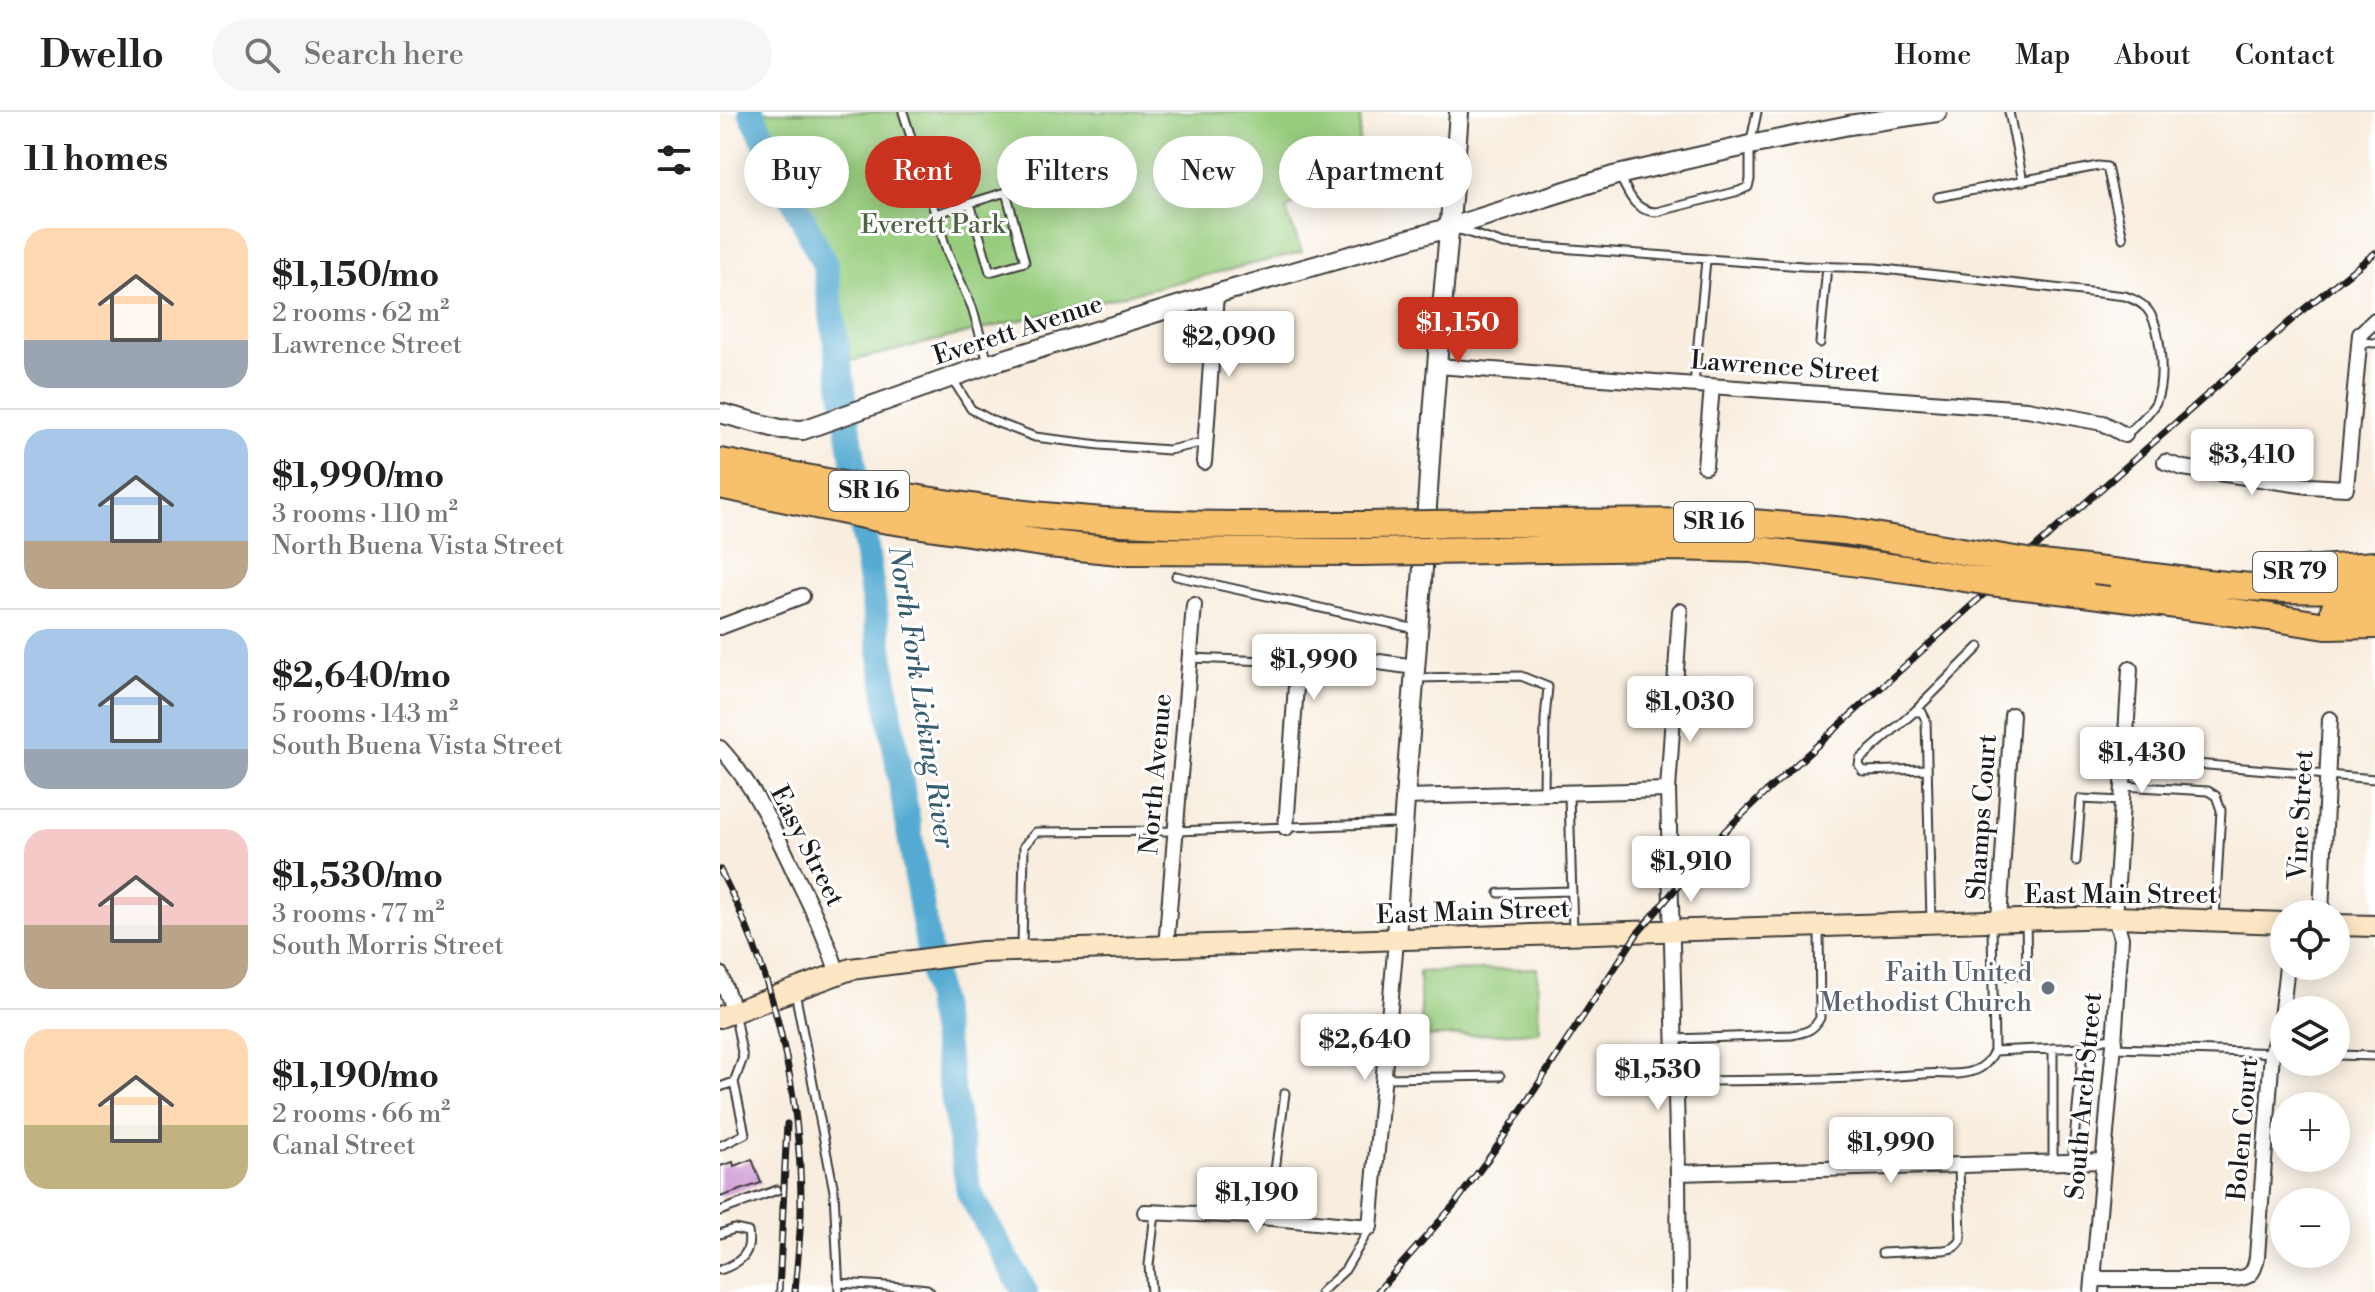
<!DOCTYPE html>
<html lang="en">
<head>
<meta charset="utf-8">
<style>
  body { margin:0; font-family:"Libre Bodoni",serif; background:#f6f6f6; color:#222; height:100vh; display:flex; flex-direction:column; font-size:30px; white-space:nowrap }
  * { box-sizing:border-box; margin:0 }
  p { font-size:26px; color:#767676 }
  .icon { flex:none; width:44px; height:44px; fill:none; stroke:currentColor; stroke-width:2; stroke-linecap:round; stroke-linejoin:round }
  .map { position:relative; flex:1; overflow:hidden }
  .side { display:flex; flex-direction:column; background:#fff; width:720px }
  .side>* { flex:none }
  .top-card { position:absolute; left:24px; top:24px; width:760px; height:72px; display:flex; gap:16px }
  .tools { position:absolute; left:1550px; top:788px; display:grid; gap:16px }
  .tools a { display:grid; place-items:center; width:80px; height:80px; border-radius:50%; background:#fff; box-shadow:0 4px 20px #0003; font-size:40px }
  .price { position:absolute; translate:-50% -68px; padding:0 18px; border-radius:8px; background:#fff; color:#222; font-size:26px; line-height:52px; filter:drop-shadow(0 2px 4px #0008) }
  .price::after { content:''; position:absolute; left:50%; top:48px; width:24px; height:18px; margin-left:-12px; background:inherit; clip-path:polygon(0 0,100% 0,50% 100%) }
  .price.selected { background:#c8321e; color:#fff }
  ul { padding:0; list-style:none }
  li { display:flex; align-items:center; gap:24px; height:200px; padding:0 24px }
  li+li { border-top:2px solid #e0e0e0 }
  li span { display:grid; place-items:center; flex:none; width:224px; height:160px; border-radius:24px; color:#555 }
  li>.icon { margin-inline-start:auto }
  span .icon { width:96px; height:96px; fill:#fffc; stroke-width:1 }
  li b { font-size:34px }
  h2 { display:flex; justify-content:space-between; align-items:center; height:96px; padding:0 24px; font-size:34px }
  .chip { padding:0 28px; border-radius:36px; background:#fff; box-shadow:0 4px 20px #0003; font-size:28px; line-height:72px }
  .chip.selected { background:#c8321e; color:#fff }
  header { display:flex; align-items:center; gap:48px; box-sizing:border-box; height:112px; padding:0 40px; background:#fff; border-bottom:2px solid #e0e0e0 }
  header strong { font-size:38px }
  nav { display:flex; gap:44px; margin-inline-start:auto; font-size:28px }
  .search { width:560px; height:72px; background:#f6f6f6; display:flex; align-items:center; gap:20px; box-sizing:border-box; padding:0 28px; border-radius:44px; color:#767676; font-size:30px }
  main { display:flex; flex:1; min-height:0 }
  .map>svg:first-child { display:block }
</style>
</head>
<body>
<header>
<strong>Dwello</strong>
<div class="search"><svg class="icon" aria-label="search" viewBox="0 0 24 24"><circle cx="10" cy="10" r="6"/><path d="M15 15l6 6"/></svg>Search here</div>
<nav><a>Home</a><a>Map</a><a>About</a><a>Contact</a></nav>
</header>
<main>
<section class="side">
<h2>11 homes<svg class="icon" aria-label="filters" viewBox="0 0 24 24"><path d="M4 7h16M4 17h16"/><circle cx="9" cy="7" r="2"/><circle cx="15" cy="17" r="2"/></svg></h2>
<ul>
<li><span style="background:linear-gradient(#ffd9b3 70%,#9aa5b1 0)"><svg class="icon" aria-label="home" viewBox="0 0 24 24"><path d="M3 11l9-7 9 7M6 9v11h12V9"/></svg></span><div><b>$1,150/mo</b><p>2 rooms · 62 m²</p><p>Lawrence Street</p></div></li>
<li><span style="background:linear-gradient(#a9c7e8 70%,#b9a48a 0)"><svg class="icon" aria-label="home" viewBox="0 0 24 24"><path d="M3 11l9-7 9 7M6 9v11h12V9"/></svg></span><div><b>$1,990/mo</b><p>3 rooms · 110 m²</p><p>North Buena Vista Street</p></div></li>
<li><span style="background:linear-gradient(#a9c7e8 75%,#9aa5b1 0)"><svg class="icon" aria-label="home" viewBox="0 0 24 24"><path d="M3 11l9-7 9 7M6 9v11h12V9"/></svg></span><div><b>$2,640/mo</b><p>5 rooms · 143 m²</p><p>South Buena Vista Street</p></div></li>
<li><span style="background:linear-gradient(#f6c9c9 60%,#b9a48a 0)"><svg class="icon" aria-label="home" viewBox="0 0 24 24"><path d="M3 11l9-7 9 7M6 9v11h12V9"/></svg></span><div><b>$1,530/mo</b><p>3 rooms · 77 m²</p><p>South Morris Street</p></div></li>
<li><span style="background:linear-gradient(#ffd9b3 60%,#c2b280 0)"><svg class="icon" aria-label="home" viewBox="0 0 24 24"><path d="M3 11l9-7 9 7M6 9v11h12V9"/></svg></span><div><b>$1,190/mo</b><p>2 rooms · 66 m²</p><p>Canal Street</p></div></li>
</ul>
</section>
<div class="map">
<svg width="1655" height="1180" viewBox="0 0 1655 1180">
  <rect width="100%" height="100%" fill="#fff"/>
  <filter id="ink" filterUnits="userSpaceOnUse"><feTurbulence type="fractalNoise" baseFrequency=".0125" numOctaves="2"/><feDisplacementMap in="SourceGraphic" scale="16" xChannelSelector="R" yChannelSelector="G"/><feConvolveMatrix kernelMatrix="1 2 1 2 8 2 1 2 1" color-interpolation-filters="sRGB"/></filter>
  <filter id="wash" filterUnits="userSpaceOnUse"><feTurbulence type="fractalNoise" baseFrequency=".006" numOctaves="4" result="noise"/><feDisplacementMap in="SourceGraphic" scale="32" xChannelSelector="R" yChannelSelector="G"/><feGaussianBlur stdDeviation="1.8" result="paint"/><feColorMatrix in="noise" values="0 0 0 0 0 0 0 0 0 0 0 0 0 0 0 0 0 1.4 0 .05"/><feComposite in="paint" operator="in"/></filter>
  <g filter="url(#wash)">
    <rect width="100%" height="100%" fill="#f8edde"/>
    <path fill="#98cd7e" stroke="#5a744d" stroke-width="2" d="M 31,0 L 641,0 L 639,33 L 566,98 L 582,140 L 119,252 L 105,153 Z
      M 817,856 L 819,920 L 702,925 L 699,860 Z"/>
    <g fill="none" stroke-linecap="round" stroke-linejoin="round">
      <path stroke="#55abd1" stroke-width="26" d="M 31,0 L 105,153 L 170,604 L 249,1080 L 305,1180"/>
    </g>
    <g id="blocks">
      <path fill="#d5a7db" d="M 32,1047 L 41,1071 L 0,1085 L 0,1054 L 13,1050 L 14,1054 Z"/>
    </g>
  </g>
  <g filter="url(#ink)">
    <use href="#blocks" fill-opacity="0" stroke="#3d3b39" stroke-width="2"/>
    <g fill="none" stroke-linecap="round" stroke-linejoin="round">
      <g stroke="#3d3b39" stroke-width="11">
        <path id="service" d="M 183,0 L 228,142 L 252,195 L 268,250
          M 1289,0 L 1303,69
          M 900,65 C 909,82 914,99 936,100 L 1019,79 L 1028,75 L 1030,68 L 1030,33 L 1037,0
          M 1218,85 L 1378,54 L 1387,55 L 1403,126
          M 215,102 L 286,80 L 305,150 L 270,160 L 250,91
          M 737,117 L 784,132 L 1083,154 L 1155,156 L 1405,184 C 1413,187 1421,190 1427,197 C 1442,215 1445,268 1436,290 C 1430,302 1416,313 1406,323
          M 1639,230 L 1655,231
          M 1100,231 L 1107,154
          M 232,266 L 251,297 L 273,309 L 315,325 L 380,333 L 449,338 L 485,330
          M 974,273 L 986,148
          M 456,464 L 696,517
          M 470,546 L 577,550
          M 696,566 L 801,564 L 828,575 L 825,607 L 824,680
          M 1194,600 L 1259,535
          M 1405,646 L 1655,667
          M 1207,657 L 1143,659 L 1139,653 L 1140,647 L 1194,600 L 1202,600 L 1206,608 L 1211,809
          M 1403,674 L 1488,679 L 1496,684 L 1501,698 L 1495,806
          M 849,682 L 853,821
          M 1356,749 L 1361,687 L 1402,689
          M 779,781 L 852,779
          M 302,835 L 304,734 L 316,720 L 455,719 L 680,711
          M 1273,864 L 1307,863 L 1306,808
          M 75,880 L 114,1079 L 119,1180
          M 955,927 L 1072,923 C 1086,920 1093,919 1100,906 L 1099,817
          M 1333,936 L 1333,1050
          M 1394,936 L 1564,941
          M 1274,939 L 1363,935 L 1384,927 L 1394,926
          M 1616,943 L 1655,944
          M 664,966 L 780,964
          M 956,969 C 1039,969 1122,968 1204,962 C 1221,960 1237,965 1253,959 C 1264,956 1270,948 1274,939 L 1272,812
          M 0,975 L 14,970
          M 0,1034 L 25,1022 L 14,970 L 23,946 L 15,904
          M 1352,1049 L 1363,935
          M 0,1099 L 57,1078
          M 549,1105 L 565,981
          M 0,1122 L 14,1117 L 28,1120 C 32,1142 20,1151 0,1158
          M 1162,1141 L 1223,1138 C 1231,1137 1236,1136 1241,1128 L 1239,1052
          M 119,1171 L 198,1176 L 207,1177 L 210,1180
          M 431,1180 L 429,1153 L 435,1101
          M 601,1180 L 625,1158 L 650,1116"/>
      </g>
      <g stroke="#3d3b39" stroke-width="18">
        <path id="minor" d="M 717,254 L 1307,297 L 1383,311 L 1405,323
          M 484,350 L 496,182
          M 1445,350 L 1463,356 L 1588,374 L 1626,376 L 1640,222 L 1655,208
          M 985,354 L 992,275
          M 0,515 L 82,484
          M 0,636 C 35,674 57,723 79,770 C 94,800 108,830 118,862
          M 685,685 L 948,678
          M 566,716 L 578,545 L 587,540 L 695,555
          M 1601,802 L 1610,607
          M 1279,809 L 1292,603
          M 446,835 L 474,493
          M 0,862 L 14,900
          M 958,1061 L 1382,1049
          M 425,1100 L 530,1104 L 650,1115 L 676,829
          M 1374,1167 L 1512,1167 C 1530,1166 1534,1162 1537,1145 L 1552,941 L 1561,906 L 1567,854
          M 959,1180 L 958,1061 L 948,678 L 960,499
          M 1372,1180 L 1394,931 L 1401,826 L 1395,805 L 1410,557"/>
      </g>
      <g stroke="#3d3b39" stroke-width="22">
        <path id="tertiary" d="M 0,301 L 60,317 L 83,318 L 269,252 L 496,182 L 731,115 L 893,64 L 1030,33 L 1129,13 L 1217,0
          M 676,829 C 681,726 690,623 698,520 C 706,431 709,342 717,254 C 724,169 733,85 739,0"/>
      </g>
      <g stroke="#3d3b39" stroke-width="24">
        <path id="secondary" d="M 1616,813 L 1655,814
          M 0,905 L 131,857 L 262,840 L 1395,805 L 1564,811"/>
      </g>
      <g stroke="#3d3b39" stroke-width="30">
        <path id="motorway" d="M 0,350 C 111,370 222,395 335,405 C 437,415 541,413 644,413
          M 0,373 L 168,408 L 329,432 L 399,439 L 640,440
          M 775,411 L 1021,410 L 1125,419 L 1212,434
          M 771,438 L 950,435 L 1031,437 L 1192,458
          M 1392,460 C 1479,470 1568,484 1655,474
          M 1546,464 L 1584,458 L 1655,453
          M 1364,481 L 1550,505 L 1606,514 L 1655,513
          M 1614,498 L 1655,494"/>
      </g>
      <use href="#service" stroke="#fff" stroke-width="7"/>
      <use href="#minor" stroke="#fff" stroke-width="14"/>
      <use href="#tertiary" stroke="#fff" stroke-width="18"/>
      <use href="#secondary" stroke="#fce6c4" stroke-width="20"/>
      <use href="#motorway" stroke="#f7c06c" stroke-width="26"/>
      <g stroke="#1c1c1c" stroke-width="7">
        <path id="rail" d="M 0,758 C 55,863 82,983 81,1101 C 80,1127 77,1154 75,1180
          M 59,1180 L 67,1012
          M 657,1180 L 734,1093 L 779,1032 L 917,822 L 1005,719 L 1047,679 L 1338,415 L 1584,197 L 1655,141"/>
      </g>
      <use href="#rail" stroke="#fff" stroke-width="4" stroke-dasharray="12" stroke-linecap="butt"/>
      <g stroke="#3d3b39" stroke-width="30" stroke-linecap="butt">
        <path id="motorway-bridge" d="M 644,413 L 775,411
          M 1212,434 L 1313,451 L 1392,460
          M 640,440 L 771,438
          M 1192,458 L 1270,470 L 1364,481"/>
      </g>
      <use href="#motorway-bridge" stroke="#f7c06c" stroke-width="26"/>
    </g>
  </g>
  <circle fill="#6b7280" stroke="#fff" stroke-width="3" cx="1328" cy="876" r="8"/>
  <g text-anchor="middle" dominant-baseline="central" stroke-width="6" stroke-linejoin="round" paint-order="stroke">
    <g fill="#fff" stroke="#606060" stroke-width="2">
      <rect x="109" y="359" width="80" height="40" rx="6"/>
      <rect x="954" y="390" width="80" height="40" rx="6"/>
      <rect x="1533" y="440" width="84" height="40" rx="6"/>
    </g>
    <g font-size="24" font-weight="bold" fill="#1c1c1c">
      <text x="149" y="379">SR 16</text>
      <text x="994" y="410">SR 16</text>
      <text x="1575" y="460">SR 79</text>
    </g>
    <g font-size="26" fill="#4e6343" stroke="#fff">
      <text x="213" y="113">Everett Park</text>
    </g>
    <g font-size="26" fill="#1c1c1c" stroke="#fff">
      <text transform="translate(298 218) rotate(-18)">Everett Avenue</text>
      <text transform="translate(1065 255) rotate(4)">Lawrence Street</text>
      <text transform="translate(436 662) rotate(-85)">North Avenue</text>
      <text transform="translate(1581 703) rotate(-87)">Vine Street</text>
      <text transform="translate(1262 705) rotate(-86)">Shamps Court</text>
      <text transform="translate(87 734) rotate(63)">Easy Street</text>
      <text x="1401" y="783">East Main Street</text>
      <text transform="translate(753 800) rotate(-2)">East Main Street</text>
      <text transform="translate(1364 984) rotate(-85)">South Arch Street</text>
      <text transform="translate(1523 1017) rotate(-85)">Bolen Court</text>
    </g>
    <g font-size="26" fill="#5b616d" stroke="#fff" text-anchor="end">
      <text x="1312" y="861">Faith United<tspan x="1312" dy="30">Methodist Church</tspan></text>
    </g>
    <g font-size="28" font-style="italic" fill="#365c6d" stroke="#fff">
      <text transform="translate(201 585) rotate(81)">North Fork Licking River</text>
    </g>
  </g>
</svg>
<div class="tools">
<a><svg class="icon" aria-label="locate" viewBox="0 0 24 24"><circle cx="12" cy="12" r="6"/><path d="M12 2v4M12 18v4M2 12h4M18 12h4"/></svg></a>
<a><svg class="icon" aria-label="layers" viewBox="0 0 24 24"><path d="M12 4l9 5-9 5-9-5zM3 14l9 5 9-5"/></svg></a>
<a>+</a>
<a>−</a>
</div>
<b class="price selected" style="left:738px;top:253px">$1,150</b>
<b class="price" style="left:509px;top:267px">$2,090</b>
<b class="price" style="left:1532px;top:385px">$3,410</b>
<b class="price" style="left:594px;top:590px">$1,990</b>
<b class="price" style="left:970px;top:632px">$1,030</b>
<b class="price" style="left:1422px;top:683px">$1,430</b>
<b class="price" style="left:971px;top:792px">$1,910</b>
<b class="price" style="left:645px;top:970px">$2,640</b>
<b class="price" style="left:938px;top:1000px">$1,530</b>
<b class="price" style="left:1171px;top:1073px">$1,990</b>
<b class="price" style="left:537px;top:1123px">$1,190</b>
<div class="top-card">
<a class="chip">Buy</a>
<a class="chip selected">Rent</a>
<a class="chip">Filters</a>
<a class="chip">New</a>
<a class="chip">Apartment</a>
</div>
</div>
</main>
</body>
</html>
